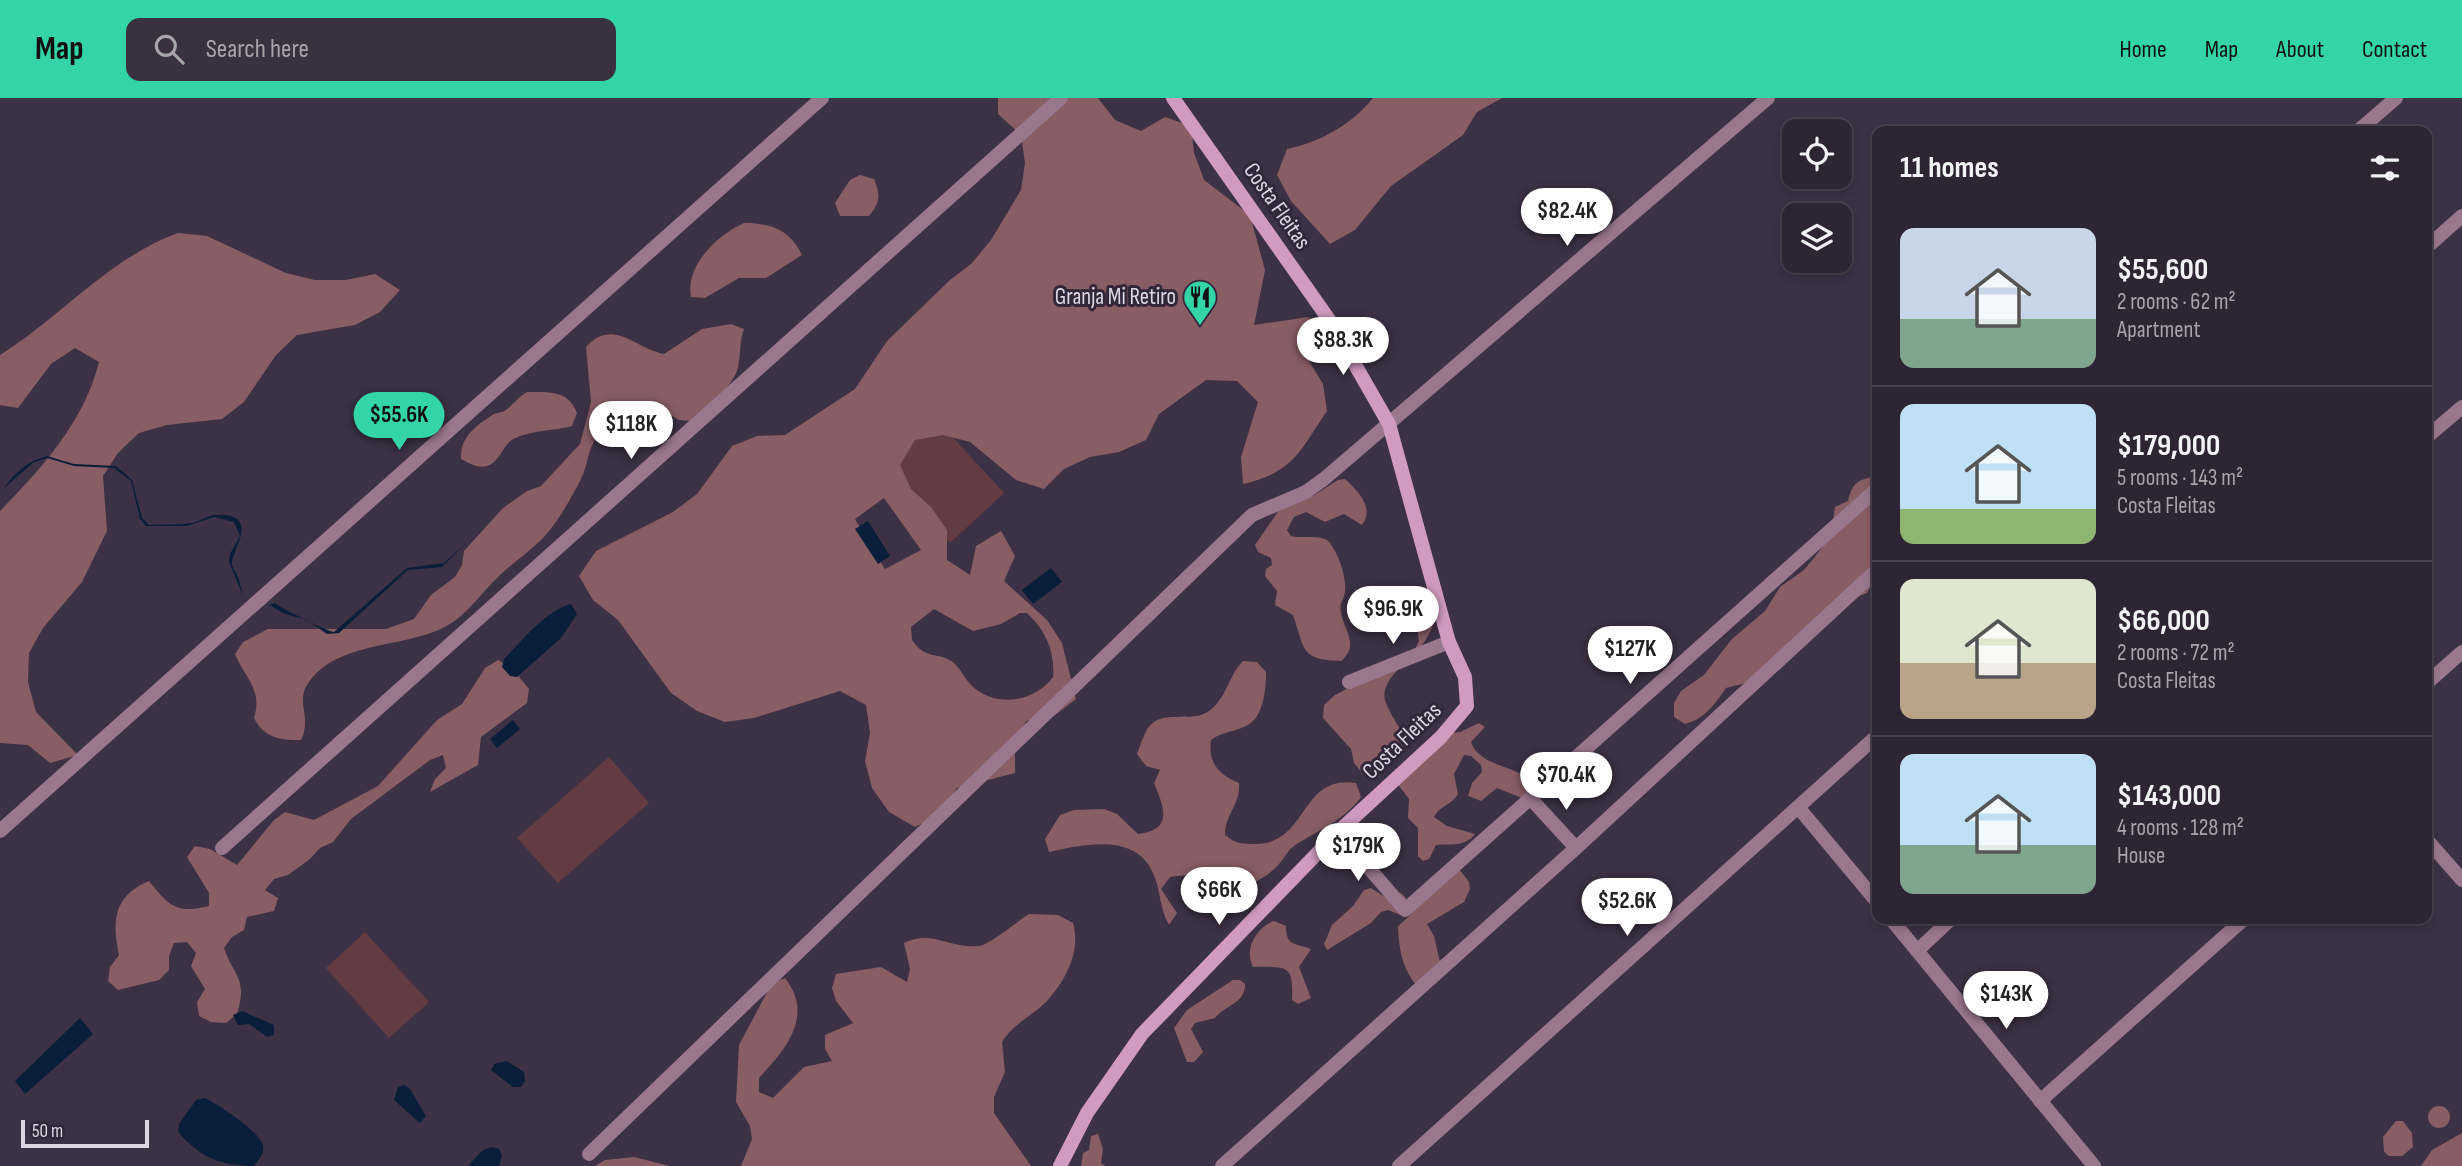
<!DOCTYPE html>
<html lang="en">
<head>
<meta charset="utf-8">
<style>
  body { margin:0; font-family:"Sofia Sans Condensed",sans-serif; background:#393140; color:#f1f3f6; height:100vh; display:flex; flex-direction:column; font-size:26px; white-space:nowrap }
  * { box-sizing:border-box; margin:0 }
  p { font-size:23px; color:#a7a5ac }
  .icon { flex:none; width:38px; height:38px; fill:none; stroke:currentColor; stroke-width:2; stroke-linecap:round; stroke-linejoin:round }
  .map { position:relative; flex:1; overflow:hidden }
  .panel { position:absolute; left:1872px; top:28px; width:560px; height:798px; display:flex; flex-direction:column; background:#2d2534; border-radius:14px; box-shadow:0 4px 10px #0003,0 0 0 2px #48424f }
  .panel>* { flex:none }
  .fabs { position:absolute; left:1782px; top:21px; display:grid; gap:14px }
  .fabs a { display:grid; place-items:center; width:70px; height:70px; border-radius:14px; background:#2d2534; box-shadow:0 4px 10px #0003,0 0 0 2px #48424f; font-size:35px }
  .scale { position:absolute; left:21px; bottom:18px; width:128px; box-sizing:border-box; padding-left:7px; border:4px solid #ddd6e2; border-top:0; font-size:19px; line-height:24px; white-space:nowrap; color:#ddd6e2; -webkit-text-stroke:5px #32273a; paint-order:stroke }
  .price { position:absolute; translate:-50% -60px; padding:0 16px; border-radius:24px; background:#fff; color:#222; font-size:23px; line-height:46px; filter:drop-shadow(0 2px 4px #0008) }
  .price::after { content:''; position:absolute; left:50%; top:42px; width:21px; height:16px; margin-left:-10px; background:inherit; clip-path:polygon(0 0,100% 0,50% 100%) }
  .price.selected { background:#33d4a8; color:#111 }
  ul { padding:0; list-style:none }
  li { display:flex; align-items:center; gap:21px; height:175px; padding:0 28px }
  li+li { border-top:2px solid #48424f }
  li span { display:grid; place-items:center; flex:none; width:196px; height:140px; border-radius:14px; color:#555 }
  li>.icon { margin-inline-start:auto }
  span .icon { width:84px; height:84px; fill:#fffc; stroke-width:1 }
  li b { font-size:30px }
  h2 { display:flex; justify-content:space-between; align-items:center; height:84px; padding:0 28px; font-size:30px }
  header { display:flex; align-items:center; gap:42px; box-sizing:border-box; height:98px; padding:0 35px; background:#33d4a8; color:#111 }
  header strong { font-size:33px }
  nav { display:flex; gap:38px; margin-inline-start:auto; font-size:24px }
  .search { width:490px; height:63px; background:#393140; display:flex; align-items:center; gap:18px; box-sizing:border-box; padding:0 24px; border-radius:14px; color:#a7a5ac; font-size:26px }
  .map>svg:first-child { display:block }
</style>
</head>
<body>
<header>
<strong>Map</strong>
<div class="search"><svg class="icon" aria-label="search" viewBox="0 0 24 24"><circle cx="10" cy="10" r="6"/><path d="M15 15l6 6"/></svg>Search here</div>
<nav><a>Home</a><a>Map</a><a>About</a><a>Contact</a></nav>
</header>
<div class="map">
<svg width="2462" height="1068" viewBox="0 0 2462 1068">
  <rect width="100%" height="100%" fill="#3c3145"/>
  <path fill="#633c43" d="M 929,313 L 1004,395 L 950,445 L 874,364 Z
    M 609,659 L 649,705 L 558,785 L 517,740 Z
    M 365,834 L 429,904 L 389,940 L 326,870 Z"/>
  <path fill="#885d64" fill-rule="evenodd" d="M 998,0 L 1098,0 L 1115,22 L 1141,33 L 1165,19 L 1191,28 L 1194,55 L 1204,82 L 1250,117 L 1265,172 L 1254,227 L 1308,219 L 1329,239 L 1309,263 L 1323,286 L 1327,313 C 1299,354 1294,374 1243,386 L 1241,359 L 1258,304 L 1237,283 L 1206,282 L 1159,316 L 1146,342 L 1119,354 L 1090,359 L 1064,371 L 1044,391 L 1016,382 L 970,344 L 943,337 L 915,342 L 900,367 L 911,391 L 931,409 L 947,432 L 947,462 L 970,477 L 976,448 L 1001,433 L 1015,458 L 1004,483 L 1047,522 L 1062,545 L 1076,601 L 1054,618 L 1026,623 L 1015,647 L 1015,675 L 957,690 L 941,716 L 915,729 L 889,714 L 872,690 L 865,663 L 870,635 L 866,607 L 840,593 L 754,620 L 725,624 L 697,613 L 671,595 L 618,522 L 593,502 L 579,478 L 596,453 L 673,414 L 697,396 L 732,348 L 757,338 L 785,337 L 855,291 L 887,243 L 950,182 L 972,165 L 991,142 L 1021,92 L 1025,65 L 1021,37 L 998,16 ZM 884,400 L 921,452 L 885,471 L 855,421 ZM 934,511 L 973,533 L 1001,526 L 1020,515 L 1027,515 C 1046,533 1055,553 1053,579 C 1034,605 994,610 971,587 C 964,580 961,571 954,565 C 939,553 926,563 912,542 L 911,529 Z
    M 1373,0 L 1502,0 L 1477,14 L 1463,37 L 1391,88 L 1355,132 L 1330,146 L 1291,103 L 1277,77 L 1287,51 C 1320,44 1351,27 1373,0 Z
    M 860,77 L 874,81 C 881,97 880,105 869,118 L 840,118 L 835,105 L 850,82 Z
    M 744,125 C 771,125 790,132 802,157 L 766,180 L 739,180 L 705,200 L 691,199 C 685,168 717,137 744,125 Z
    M 178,135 L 207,138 L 286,175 L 315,182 L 346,182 L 375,176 L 400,192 L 380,214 L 355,227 L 297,237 L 276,257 L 244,304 L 222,321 L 167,327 L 139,335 L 118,355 L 103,378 L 107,433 L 82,484 L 43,530 L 29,555 L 28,584 L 36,614 L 78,657 L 50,665 L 28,647 L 0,645 L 0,413 C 42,370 84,324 99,264 L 75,250 L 51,266 L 18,310 L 0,307 L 0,257 C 61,219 109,160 178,135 Z
    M 731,226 L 744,231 C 739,244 741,256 738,269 C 735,286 706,314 692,323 L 679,322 L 667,315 L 665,320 C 647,322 624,322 607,331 C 587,342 590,363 581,381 C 571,400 556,428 540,443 C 527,455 512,466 499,478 C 470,506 464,526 421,538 C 384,549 329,550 307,587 C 296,604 312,620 301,642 C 280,642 264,640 254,620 C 263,592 245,580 235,556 L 243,544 L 268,531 L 386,531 L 414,521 L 431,497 L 455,479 L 462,467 L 464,453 L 503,410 L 527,393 L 541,388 L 580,346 L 591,304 L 586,249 C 614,219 635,251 664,256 L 702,231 Z
    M 527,294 C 550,294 568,292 577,315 L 572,328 C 553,333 531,332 513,341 C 502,348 500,364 487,368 C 478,371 469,365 461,361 C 460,340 474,329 491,318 C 495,314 502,315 506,312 C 514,306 518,299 527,294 Z
    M 1877,379 L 1878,450 L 1873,453 L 1871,468 L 1874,482 L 1867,495 L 1854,500 L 1754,583 L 1726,590 C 1714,607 1706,620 1685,626 L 1674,619 L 1674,605 L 1681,593 L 1704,577 L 1731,542 L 1765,513 L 1780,489 L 1804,472 L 1814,460 L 1831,437 L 1835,409 L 1848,403 C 1852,385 1859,380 1877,379 Z
    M 1345,381 C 1358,393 1375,410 1362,427 L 1344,416 L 1325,424 L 1306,414 L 1294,419 L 1287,432 L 1291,438 C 1302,441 1320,436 1328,443 C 1338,453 1347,480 1345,494 C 1344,502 1339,505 1341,514 C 1344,533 1360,547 1341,563 C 1299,562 1305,550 1293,517 L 1275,507 L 1277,493 L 1265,478 L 1266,471 L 1272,467 L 1271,460 L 1258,454 L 1255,447 L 1279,412 L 1292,404 L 1313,398 L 1338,382 Z
    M 1427,497 L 1439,509 C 1436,524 1429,537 1421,549 C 1409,565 1377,582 1386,605 C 1391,619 1401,629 1406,644 C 1398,662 1383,672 1363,676 L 1354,665 L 1351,651 L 1323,620 L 1324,607 L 1335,597 L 1413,556 L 1419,543 L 1413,502 Z
    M 498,562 L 511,569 L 529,591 L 527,605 L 481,639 L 478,667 L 430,694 L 435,681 L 446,670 L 443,657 L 430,662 L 351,721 L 333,744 L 320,750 L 310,761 L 288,777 L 274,781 L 265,792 L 278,800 L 274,813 L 247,819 L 244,832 L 232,839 L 224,850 C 234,879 248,880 237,916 L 226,925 L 211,924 L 199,918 L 197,904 L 205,891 L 191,868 L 196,855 L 187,844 L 174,845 L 169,858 L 169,872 L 159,882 L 118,892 L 108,883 L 110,869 L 119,857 C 112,824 113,798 149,783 C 169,808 176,816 209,808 L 209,795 L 187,759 L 195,748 L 210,751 L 237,767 L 274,722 L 285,714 L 314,722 L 378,688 L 437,622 L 462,606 L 485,570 Z
    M 1243,563 L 1257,564 L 1266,574 C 1266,590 1264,618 1248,627 C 1236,634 1223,633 1211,642 C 1208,665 1218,676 1239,685 C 1241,706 1225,716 1225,737 C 1236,746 1242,746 1256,746 C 1309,745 1299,677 1356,685 L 1361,699 C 1344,723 1318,732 1294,748 C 1289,751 1284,760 1280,765 C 1269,778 1254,786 1238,790 C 1217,777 1194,775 1170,779 L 1161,791 L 1177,815 L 1169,827 C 1159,810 1161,792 1153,775 C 1135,734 1083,747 1049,754 L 1045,741 L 1060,717 L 1074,712 L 1104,711 L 1117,716 L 1138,736 C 1174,732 1164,709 1154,685 L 1160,672 L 1146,668 L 1137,656 C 1140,648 1143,638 1148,630 C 1162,610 1191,626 1209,613 C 1227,600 1228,578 1243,563 Z
    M 1479,625 L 1485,629 L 1471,644 C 1480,669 1513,666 1531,683 L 1528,697 L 1522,700 L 1497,690 L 1481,703 L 1468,698 L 1472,685 L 1482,674 L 1481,667 L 1471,658 L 1464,657 L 1454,676 L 1458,696 C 1452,707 1439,708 1434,719 L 1447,728 L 1475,736 C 1464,750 1451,745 1436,747 L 1429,761 L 1423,763 L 1418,758 L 1418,730 L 1408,720 L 1409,701 L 1396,684 L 1438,636 L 1460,634 Z
    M 1456,767 L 1469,784 L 1470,791 L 1464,804 L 1427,826 L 1434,838 L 1440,864 L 1417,888 C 1402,870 1399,851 1398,829 C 1402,823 1409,820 1413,813 C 1434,785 1417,784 1456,767 Z
    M 1371,790 L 1388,801 L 1401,795 L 1406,800 L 1407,813 L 1401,817 L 1388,812 L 1381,814 L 1371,825 L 1327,852 L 1324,846 L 1332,827 L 1353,808 L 1364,792 Z
    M 1029,816 L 1058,817 L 1073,825 C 1081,854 1066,882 1046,904 C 1031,919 1014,925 1002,944 L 1005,974 L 994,999 L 994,1015 L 1031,1068 L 741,1068 L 752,1041 L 750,1028 L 736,1004 L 739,947 L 772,885 L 785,880 C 815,918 785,952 759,980 L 759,994 L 773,1000 L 804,969 L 832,963 L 825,951 L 825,937 L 853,925 L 836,903 L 832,890 L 836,876 L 881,869 L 907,884 L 910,871 L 904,845 C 931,831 951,851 978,848 C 990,847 1016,824 1029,816 Z
    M 1274,823 L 1286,828 C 1286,848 1294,845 1311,851 L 1299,869 L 1311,900 L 1298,906 L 1292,902 C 1294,865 1286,869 1253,869 C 1244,851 1256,830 1274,823 Z
    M 1233,882 L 1240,882 L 1245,886 C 1246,905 1224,908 1215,920 L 1195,925 L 1191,931 L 1203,954 L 1194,964 L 1187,964 L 1174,930 L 1187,912 Z
    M2428 1019a11 11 0 1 1 22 0a11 11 0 1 1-22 0Z
    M 2396,1023 L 2403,1023 L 2412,1035 L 2413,1049 L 2402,1058 L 2389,1058 L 2384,1054 L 2383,1039 Z
    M 2462,1035 L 2462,1068 L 2421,1068 L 2432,1052 Z
    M 1098,1036 L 1103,1051 L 1101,1065 L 1105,1068 L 1081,1068 L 1083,1055 L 1089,1052 L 1091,1038 Z
    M 634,1059 L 670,1068 L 595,1068 L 605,1062 Z"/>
  <path fill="#091f39" d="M 47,358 L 74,366 L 116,368 L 132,382 L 142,420 L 149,427 C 164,426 179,427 193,425 C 201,423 206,418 214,417 C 265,414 229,455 232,467 C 233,471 236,473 237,477 C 241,485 241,495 245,503 L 229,464 L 230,456 L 240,438 L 234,424 L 214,419 L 187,428 L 146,428 L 140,421 L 131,383 L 114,370 L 74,368 L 47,360 L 34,364 L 4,390 C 15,374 28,363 47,358 Z
    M 868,423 L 890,458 L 878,466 L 855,431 Z
    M 467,444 L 442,469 L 408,472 L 339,535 L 327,536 L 307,522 L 285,516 L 269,507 L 275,505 C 280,510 329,534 334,534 L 407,470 L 444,465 Z
    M 1051,470 L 1062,484 L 1033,506 L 1022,492 Z
    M 571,506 L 577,516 L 561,540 L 517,579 L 510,578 L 502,569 L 504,561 C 523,542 544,514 571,506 Z
    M 513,622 L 520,631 L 497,650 L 490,641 Z
    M 242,913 L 274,927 L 274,937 L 267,939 L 249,926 L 238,927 L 233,917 Z
    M 80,920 L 93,936 L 25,996 L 15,983 Z
    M 507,963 L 524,974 L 525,983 L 521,989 L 513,989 L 491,972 L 494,966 Z
    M 404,987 L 410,991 L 426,1018 L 420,1025 L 394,1002 L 398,989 Z
    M 205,1000 C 219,1007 259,1033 263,1047 C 265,1055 259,1061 254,1068 C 221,1068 201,1060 178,1034 L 179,1026 L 196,1002 Z
    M 492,1049 L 499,1051 L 502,1058 L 499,1068 L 468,1068 L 483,1052 Z"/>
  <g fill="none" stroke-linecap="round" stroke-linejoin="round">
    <path stroke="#99778d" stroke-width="14" d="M 2358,33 L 2396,0
      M 2427,149 L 2462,118
      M 2427,339 L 2462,309
      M 1349,584 L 1449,544
      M 2427,585 L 2462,554
      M 1531,701 L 1576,750
      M 1798,709 L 1878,805
      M 0,733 L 822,0
      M 1338,734 L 1405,812 L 1878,390
      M 2427,742 L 2462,782
      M 222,750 L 1061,0
      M 1891,821 L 2094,1068
      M 1917,853 L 1951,821
      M 2040,1003 L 2244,821
      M 589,1056 L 1252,417 L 1306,394 L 1324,381 L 1768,0
      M 1222,1068 L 1576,750 L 1878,471
      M 1399,1068 L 1878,637"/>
    <path stroke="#d19bbf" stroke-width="14" d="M 1060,1068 L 1087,1015 L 1142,936 L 1338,734 L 1441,639 L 1467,608 L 1465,579 L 1449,544 L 1389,326 L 1330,223 L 1173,0"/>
  </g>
  <defs>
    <g id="restaurant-pin" transform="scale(1.75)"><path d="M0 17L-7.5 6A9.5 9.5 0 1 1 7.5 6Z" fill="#33d4a8" stroke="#32273a"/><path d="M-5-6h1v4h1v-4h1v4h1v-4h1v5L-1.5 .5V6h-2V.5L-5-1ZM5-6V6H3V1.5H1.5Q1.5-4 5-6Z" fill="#111"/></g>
  </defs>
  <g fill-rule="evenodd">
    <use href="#restaurant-pin" x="1200" y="199"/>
  </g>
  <g text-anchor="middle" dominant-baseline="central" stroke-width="6" stroke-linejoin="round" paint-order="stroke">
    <g font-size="23" fill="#ddd6e2" stroke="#32273a">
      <text transform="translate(1277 108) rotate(55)">Costa Fleitas</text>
      <text transform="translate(1402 643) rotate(-44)">Costa Fleitas</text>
    </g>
    <g font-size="23" fill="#ddd6e2" stroke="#32273a" text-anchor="end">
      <text x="1176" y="199">Granja Mi Retiro</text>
    </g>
  </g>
</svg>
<div class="fabs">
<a><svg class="icon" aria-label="locate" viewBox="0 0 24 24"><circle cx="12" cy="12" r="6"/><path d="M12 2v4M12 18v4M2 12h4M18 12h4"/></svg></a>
<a><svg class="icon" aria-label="layers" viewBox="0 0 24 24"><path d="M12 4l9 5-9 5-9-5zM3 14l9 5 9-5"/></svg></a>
</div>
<div class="scale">50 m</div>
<b class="price" style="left:1567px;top:150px">$82.4K</b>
<b class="price" style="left:1343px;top:279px">$88.3K</b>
<b class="price selected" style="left:399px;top:354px">$55.6K</b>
<b class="price" style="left:631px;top:363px">$118K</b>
<b class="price" style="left:1393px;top:548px">$96.9K</b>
<b class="price" style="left:1630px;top:588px">$127K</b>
<b class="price" style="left:1566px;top:714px">$70.4K</b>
<b class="price" style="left:1358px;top:785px">$179K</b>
<b class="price" style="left:1219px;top:829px">$66K</b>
<b class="price" style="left:1627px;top:840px">$52.6K</b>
<b class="price" style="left:2006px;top:933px">$143K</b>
<section class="panel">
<h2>11 homes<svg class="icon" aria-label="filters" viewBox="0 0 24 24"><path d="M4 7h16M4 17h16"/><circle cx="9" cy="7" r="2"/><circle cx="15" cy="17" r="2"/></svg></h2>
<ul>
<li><span style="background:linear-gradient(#c9d6e8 65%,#7fa58c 0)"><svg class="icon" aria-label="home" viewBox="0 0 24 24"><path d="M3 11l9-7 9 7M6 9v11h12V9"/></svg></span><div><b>$55,600</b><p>2 rooms · 62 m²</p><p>Apartment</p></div></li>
<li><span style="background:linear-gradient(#bfe0f5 75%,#8fb573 0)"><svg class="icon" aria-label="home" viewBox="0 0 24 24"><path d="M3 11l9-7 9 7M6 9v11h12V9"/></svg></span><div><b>$179,000</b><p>5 rooms · 143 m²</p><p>Costa Fleitas</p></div></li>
<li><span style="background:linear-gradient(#dfe7d0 60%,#b9a48a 0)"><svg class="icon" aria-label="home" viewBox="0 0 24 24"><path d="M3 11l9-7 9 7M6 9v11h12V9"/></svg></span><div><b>$66,000</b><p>2 rooms · 72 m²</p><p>Costa Fleitas</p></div></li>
<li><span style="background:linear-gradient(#bfe0f5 65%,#7fa58c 0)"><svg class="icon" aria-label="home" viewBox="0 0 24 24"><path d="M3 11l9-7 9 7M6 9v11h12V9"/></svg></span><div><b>$143,000</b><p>4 rooms · 128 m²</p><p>House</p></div></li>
</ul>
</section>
</div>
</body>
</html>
